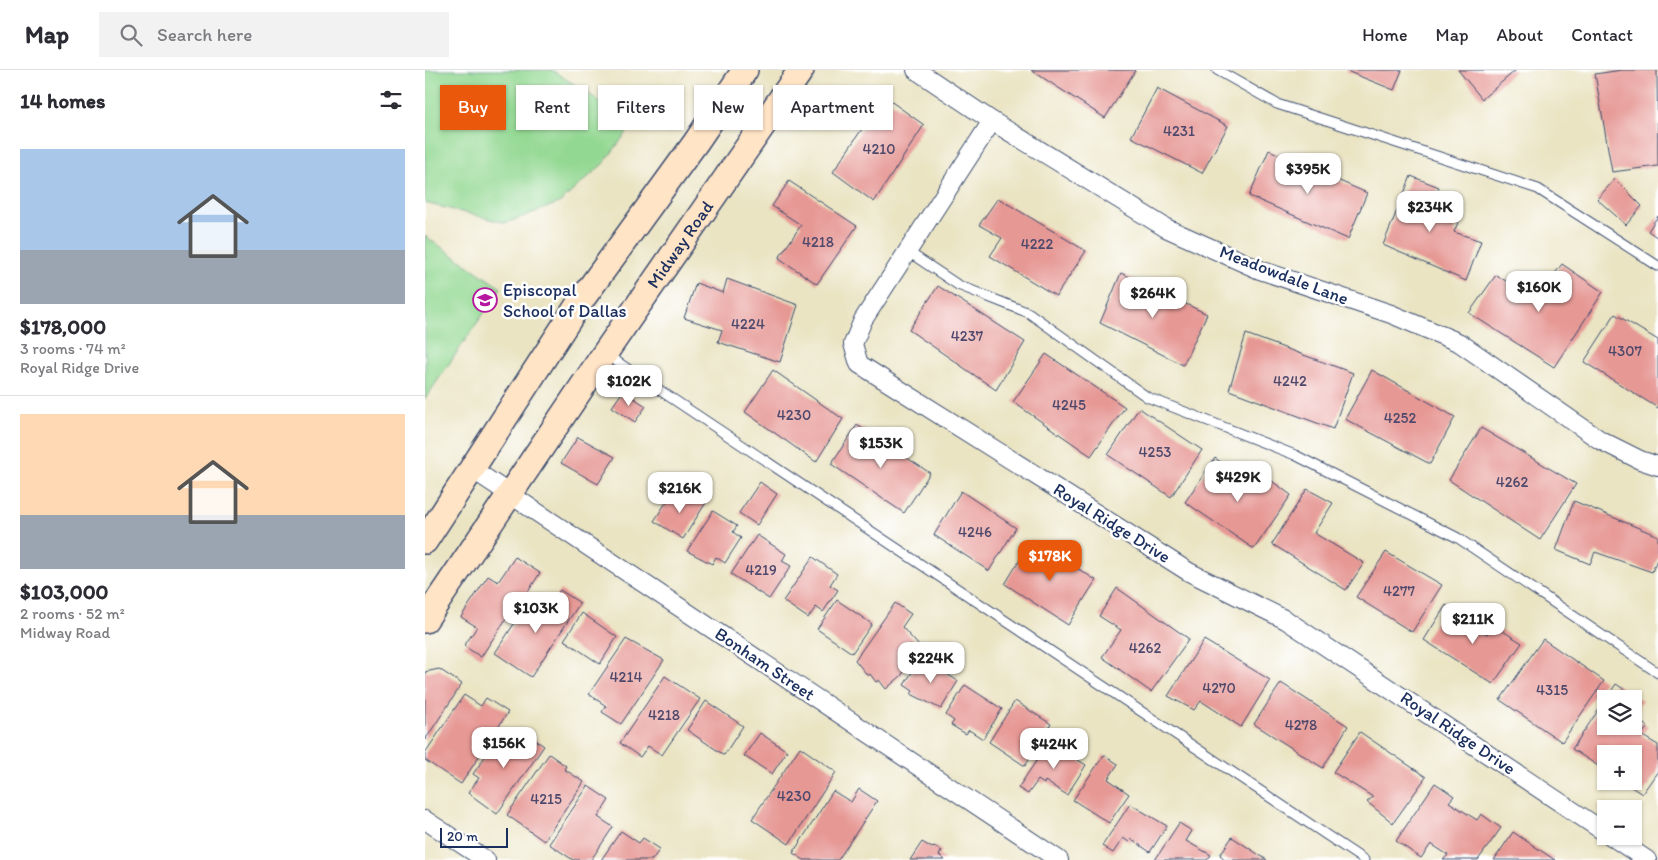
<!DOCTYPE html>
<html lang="en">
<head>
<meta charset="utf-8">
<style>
  body { margin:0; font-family:Itim,sans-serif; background:#f2f2f3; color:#2b2b33; height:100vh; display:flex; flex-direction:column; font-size:19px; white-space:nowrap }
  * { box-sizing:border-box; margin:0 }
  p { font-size:16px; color:#7c7c81 }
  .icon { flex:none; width:28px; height:28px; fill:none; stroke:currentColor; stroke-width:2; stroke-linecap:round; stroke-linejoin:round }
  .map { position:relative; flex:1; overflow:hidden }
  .sheet { display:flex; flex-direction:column; background:#fff; width:425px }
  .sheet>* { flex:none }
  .banner { position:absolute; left:15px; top:15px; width:475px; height:45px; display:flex; gap:10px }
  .fabs { position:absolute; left:1172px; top:620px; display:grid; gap:10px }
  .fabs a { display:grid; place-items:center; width:45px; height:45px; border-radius:0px; background:#fff; box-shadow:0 1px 4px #0004; font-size:25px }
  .scale { position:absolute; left:15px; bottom:12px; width:68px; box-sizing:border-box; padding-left:5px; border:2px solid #1b2f5e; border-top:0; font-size:14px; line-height:18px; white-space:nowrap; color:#1b2f5e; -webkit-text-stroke:4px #fff; paint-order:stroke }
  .price { position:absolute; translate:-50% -42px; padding:0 11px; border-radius:10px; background:#fff; color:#222; font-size:16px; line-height:32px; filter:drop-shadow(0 1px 2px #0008) }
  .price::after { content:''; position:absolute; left:50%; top:30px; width:15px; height:11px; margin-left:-8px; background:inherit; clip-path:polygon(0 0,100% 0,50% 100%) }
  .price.selected { background:#ea580c; color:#fff }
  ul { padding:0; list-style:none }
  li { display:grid; align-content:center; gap:10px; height:265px; padding:0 20px }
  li+li { border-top:1px solid #e1e1e2 }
  li span { display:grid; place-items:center; height:155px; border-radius:0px; color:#555 }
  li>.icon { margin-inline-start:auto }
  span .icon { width:90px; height:90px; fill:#fffc; stroke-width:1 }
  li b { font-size:21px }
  h2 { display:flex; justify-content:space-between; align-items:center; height:60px; padding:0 20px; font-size:21px }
  .tag { padding:0 18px; border-radius:0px; background:#fff; box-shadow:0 1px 4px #0004; font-size:18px; line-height:45px }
  .tag.selected { background:#ea580c; color:#fff }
  header { display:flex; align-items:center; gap:30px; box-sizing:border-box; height:70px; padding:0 25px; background:#fff; border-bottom:1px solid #e1e1e2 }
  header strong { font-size:24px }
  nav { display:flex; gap:28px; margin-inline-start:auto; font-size:18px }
  .search { width:350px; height:45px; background:#f2f2f3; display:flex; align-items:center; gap:12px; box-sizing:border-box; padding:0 18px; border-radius:0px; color:#7c7c81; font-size:19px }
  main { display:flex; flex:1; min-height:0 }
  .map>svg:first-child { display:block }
</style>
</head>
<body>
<header>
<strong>Map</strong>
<div class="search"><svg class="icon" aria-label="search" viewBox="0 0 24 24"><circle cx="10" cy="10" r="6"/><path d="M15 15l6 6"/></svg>Search here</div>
<nav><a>Home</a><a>Map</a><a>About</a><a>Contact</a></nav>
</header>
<main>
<section class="sheet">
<h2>14 homes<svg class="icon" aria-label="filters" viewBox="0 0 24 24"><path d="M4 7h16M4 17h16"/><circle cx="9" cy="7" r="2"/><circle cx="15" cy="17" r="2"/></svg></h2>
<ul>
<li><span style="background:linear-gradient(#a9c7e8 65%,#9aa5b1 0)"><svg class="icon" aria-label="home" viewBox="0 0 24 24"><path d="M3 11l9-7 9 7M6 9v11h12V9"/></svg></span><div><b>$178,000</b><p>3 rooms · 74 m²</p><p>Royal Ridge Drive</p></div></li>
<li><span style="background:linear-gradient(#ffd9b3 65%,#9aa5b1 0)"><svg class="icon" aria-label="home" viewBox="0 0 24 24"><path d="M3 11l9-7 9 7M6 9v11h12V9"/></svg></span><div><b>$103,000</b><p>2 rooms · 52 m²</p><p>Midway Road</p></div></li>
</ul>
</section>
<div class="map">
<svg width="1233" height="790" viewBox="0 0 1233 790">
  <rect width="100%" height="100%" fill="#fff"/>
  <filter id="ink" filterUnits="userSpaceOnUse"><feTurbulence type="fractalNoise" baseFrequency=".02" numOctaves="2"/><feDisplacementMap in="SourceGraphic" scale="10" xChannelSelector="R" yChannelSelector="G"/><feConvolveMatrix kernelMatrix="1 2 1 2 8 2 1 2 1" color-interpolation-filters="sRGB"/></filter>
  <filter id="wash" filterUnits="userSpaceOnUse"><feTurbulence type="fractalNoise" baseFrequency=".0096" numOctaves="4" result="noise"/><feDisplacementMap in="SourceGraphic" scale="20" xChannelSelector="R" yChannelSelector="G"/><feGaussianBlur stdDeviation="1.12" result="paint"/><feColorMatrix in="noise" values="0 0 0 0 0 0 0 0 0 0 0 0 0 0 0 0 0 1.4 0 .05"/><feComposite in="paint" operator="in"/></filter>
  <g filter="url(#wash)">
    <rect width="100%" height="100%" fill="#eae4c3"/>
    <path fill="#93d892" stroke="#578478" d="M 0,0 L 127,0 L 199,47 L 205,58 L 179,93 L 134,133 L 81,153 L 0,133 Z
      M 0,166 L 76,218 L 0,329 Z"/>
    <g id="blocks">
      <path fill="#e69894" d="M 606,0 L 709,0 L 710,1 L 680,48 Z
        M 919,0 L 977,0 L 969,20 Z
        M 1033,0 L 1091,0 L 1057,29 Z
        M 1197,0 L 1232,0 L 1233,96 L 1187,102 L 1170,4 Z
        M 732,18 L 803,56 L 777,103 L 706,67 Z
        M 450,20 L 499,55 L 449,132 L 408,102 L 441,53 L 432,46 Z
        M 844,80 L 942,123 L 923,169 L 824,126 Z
        M 986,106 L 1014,117 L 1006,136 L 1035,148 L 1029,162 L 1056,171 L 1041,211 L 958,175 Z
        M 1190,109 L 1217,136 L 1201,155 L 1172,129 Z
        M 364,111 L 432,156 L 392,214 L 354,188 L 376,155 L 347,136 Z
        M 573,128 L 661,181 L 631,226 L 565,186 L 577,168 L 554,155 Z
        M 1233,146 L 1233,168 L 1223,161 Z
        M 1137,194 L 1178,222 L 1129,297 L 1044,243 L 1071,205 L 1111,229 Z
        M 696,203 L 782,244 L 758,295 L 675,253 Z
        M 302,209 L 373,235 L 355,292 L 293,272 L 297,260 L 259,248 L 271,213 L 298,223 Z
        M 513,216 L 600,272 L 571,320 L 484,260 Z
        M 1190,244 L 1233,270 L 1233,338 L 1159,292 Z
        M 821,264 L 928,303 L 908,359 L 804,320 Z
        M 621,284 L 700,337 L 666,386 L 588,332 Z
        M 348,300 L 418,349 L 391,392 L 320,342 Z
        M 947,300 L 1030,347 L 1005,394 L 920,349 Z
        M 198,321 L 221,336 L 210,352 L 187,337 Z
        M 714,338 L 777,380 L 746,427 L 683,385 Z
        M 432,355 L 505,403 L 479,443 L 406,394 Z
        M 1056,358 L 1151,414 L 1115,470 L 1024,410 Z
        M 153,367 L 190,387 L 173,414 L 136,393 Z
        M 790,388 L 832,418 L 840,406 L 866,425 L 829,479 L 760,432 Z
        M 335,412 L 352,424 L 332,455 L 314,443 Z
        M 882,419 L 908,433 L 889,463 L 939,493 L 921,520 L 847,474 Z
        M 536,421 L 591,458 L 564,501 L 509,465 Z
        M 248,422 L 266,433 L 271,424 L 282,431 L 258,469 L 229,451 Z
        M 1149,431 L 1233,466 L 1233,487 L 1227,502 L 1170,482 L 1165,494 L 1131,480 Z
        M 288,441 L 312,456 L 308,462 L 316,468 L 300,493 L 291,487 L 287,494 L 262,481 Z
        M 332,465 L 361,484 L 357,491 L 366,496 L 344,529 L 306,504 Z
        M 607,470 L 671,510 L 643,555 L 580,514 Z
        M 961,482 L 1017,515 L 987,562 L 931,527 Z
        M 90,487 L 115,503 L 101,525 L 98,523 L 56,587 L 39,576 L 52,557 L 36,547 L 63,506 L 73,512 Z
        M 388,487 L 412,504 L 405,515 L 413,520 L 398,542 L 391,537 L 383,548 L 358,531 Z
        M 692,518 L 764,569 L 726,622 L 677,587 L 696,560 L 674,546 Z
        M 135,520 L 155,533 L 106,607 L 70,583 L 102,534 L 119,545 Z
        M 412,530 L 447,554 L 427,583 L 392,559 Z
        M 470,533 L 486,544 L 477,557 L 495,577 L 476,606 L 461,619 L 454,610 L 451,612 L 445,604 L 443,606 L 430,590 Z
        M 1021,535 L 1062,564 L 1068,555 L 1097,573 L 1068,614 L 999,570 Z
        M 157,543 L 192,567 L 175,594 L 139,570 Z
        M 201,569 L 239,590 L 196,654 L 177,642 L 181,636 L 164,624 Z
        M 1118,569 L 1179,611 L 1137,672 L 1075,630 Z
        M 779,570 L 845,610 L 816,657 L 776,631 L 769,640 L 743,626 Z
        M 496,588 L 533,611 L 516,639 L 486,624 L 488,621 L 479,615 Z
        M 14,599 L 37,614 L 0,670 L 0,602 Z
        M 240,606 L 275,629 L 237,685 L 223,676 L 215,687 L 195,673 Z
        M 856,613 L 923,656 L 898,698 L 829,654 Z
        M 1191,614 L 1217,631 L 1209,643 L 1209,629 L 1181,629 Z
        M 540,615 L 577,639 L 558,669 L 544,660 L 541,664 L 526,655 L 529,651 L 521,645 Z
        M 39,625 L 56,636 L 61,628 L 83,642 L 36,714 L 0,690 L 0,683 Z
        M 1181,629 L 1181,656 L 1209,656 L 1209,647 L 1223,657 L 1216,665 L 1233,675 L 1233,701 L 1217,724 L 1197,711 L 1209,711 L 1209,684 L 1181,684 L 1181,701 L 1147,679 Z
        M 281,631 L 318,656 L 299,685 L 262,660 Z
        M 590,631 L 626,654 L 600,696 L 564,672 Z
        M 79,659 L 92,669 L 98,661 L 119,676 L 72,744 L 43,723 L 54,708 L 48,704 Z
        M 935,662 L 1001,707 L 968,753 L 942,732 L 948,727 L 908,702 Z
        M 335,663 L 362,681 L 347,704 L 319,686 Z
        M 624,672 L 661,695 L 642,725 L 620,711 L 619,714 L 613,710 L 603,724 L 593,718 Z
        M 375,677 L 411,702 L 364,774 L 327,749 Z
        M 124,684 L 141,696 L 139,699 L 159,712 L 119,771 L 82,745 Z
        M 679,685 L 693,694 L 683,709 L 704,724 L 684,753 L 648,730 Z
        M 1010,713 L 1029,726 L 1024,732 L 1052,750 L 1056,744 L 1076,758 L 1053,790 L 1018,790 L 1023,785 L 1006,774 L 996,788 L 971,771 Z
        M 163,716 L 184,730 L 173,747 L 188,757 L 166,790 L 148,790 L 124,774 Z
        M 434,719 L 452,731 L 413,790 L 379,790 L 368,783 L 408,721 L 426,732 Z
        M 705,734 L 742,756 L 725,782 L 706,769 L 704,772 L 698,768 L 688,783 L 677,776 Z
        M 754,753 L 767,761 L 761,771 L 786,785 L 782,790 L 730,790 Z
        M 196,761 L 214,773 L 218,768 L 235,779 L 227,790 L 176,790 Z
        M 1088,762 L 1130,790 L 1069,790 Z
        M 807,767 L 842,790 L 801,790 L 795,785 Z
        M 497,772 L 507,778 L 509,776 L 517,781 L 514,785 L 520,790 L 485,790 Z"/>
    </g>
  </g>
  <g filter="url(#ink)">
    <use href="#blocks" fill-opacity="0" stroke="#3a4a6d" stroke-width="1"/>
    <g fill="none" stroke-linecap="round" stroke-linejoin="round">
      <g stroke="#3a4a6d" stroke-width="11">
        <path id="service" d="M 792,0 L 852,34 L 1113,119 L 1233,196
          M 482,181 L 533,215 L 604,243 L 722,327 L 870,385 L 1033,468 L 1233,603
          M 182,285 L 939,790"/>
      </g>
      <g stroke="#3a4a6d" stroke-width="20">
        <path id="minor" d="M 491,0 L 567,51 L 741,158 L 835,200 L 966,244 L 1035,273 L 1175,370 L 1215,390 L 1233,396
          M 567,51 L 438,250 L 428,274 L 434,294 L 764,502 L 861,550 L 1181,763
          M 47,399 L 634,790
          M 0,750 L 61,790
          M 1186,766 L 1222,790"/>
      </g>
      <g stroke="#3a4a6d" stroke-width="28">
        <g id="secondary">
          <path d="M 0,471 L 157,229 L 271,72 L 320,0"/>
          <path id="s1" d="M 0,550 L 180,283 L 376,0"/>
        </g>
      </g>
      <use href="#service" stroke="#fff" stroke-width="9"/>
      <use href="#minor" stroke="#fff" stroke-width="18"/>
      <use href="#secondary" stroke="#ffe4c6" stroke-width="25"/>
    </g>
  </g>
  <defs>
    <g id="school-ring" transform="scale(1.25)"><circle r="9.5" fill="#fff" stroke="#b5179e" stroke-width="1.5"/><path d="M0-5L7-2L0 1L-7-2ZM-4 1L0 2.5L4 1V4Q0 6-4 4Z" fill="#b5179e"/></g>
  </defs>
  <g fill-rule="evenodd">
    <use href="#school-ring" x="60" y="230"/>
  </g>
  <g text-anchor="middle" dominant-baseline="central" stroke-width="5" stroke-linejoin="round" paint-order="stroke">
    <g font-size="15" fill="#4e496c">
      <text x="754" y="61">4231</text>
      <text x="454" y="79">4210</text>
      <text x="393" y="172">4218</text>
      <text x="612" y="174">4222</text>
      <text x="323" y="254">4224</text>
      <text x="542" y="266">4237</text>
      <text x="1200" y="281">4307</text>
      <text x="865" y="311">4242</text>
      <text x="644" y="335">4245</text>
      <text x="369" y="345">4230</text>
      <text x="975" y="348">4252</text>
      <text x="730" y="382">4253</text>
      <text x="1087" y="412">4262</text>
      <text x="550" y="462">4246</text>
      <text x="336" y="500">4219</text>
      <text x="974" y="521">4277</text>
      <text x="720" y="578">4262</text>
      <text x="201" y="607">4214</text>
      <text x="794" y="618">4270</text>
      <text x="1127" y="620">4315</text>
      <text x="239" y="645">4218</text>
      <text x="876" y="655">4278</text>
      <text x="369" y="726">4230</text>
      <text x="121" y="729">4215</text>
    </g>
    <g font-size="18" fill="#1b2f5e" stroke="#fff">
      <text stroke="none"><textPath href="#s1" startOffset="454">Midway Road</textPath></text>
      <text transform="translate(859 205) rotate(21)">Meadowdale Lane</text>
      <text transform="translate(687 453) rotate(32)">Royal Ridge Drive</text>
      <text transform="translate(340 594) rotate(34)">Bonham Street</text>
      <text transform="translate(1033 663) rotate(34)">Royal Ridge Drive</text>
    </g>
    <g font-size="18" fill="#1b2f5e" stroke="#fff" text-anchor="start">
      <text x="78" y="220">Episcopal<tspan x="78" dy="21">School of Dallas</tspan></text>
    </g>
  </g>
</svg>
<div class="fabs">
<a><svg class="icon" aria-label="layers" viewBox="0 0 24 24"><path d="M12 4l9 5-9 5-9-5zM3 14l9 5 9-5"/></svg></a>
<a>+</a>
<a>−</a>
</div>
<div class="scale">20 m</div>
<b class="price" style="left:883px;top:125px">$395K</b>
<b class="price" style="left:1005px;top:163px">$234K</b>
<b class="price" style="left:1114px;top:243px">$160K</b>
<b class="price" style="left:728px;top:249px">$264K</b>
<b class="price" style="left:204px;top:337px">$102K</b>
<b class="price" style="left:456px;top:399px">$153K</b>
<b class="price" style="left:813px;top:433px">$429K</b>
<b class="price" style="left:255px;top:444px">$216K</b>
<b class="price selected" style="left:625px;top:512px">$178K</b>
<b class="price" style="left:111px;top:564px">$103K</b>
<b class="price" style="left:1048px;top:575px">$211K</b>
<b class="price" style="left:506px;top:614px">$224K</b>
<b class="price" style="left:79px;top:699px">$156K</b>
<b class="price" style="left:629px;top:700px">$424K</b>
<div class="banner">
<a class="tag selected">Buy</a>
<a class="tag">Rent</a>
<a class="tag">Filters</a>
<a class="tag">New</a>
<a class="tag">Apartment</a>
</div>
</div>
</main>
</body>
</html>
